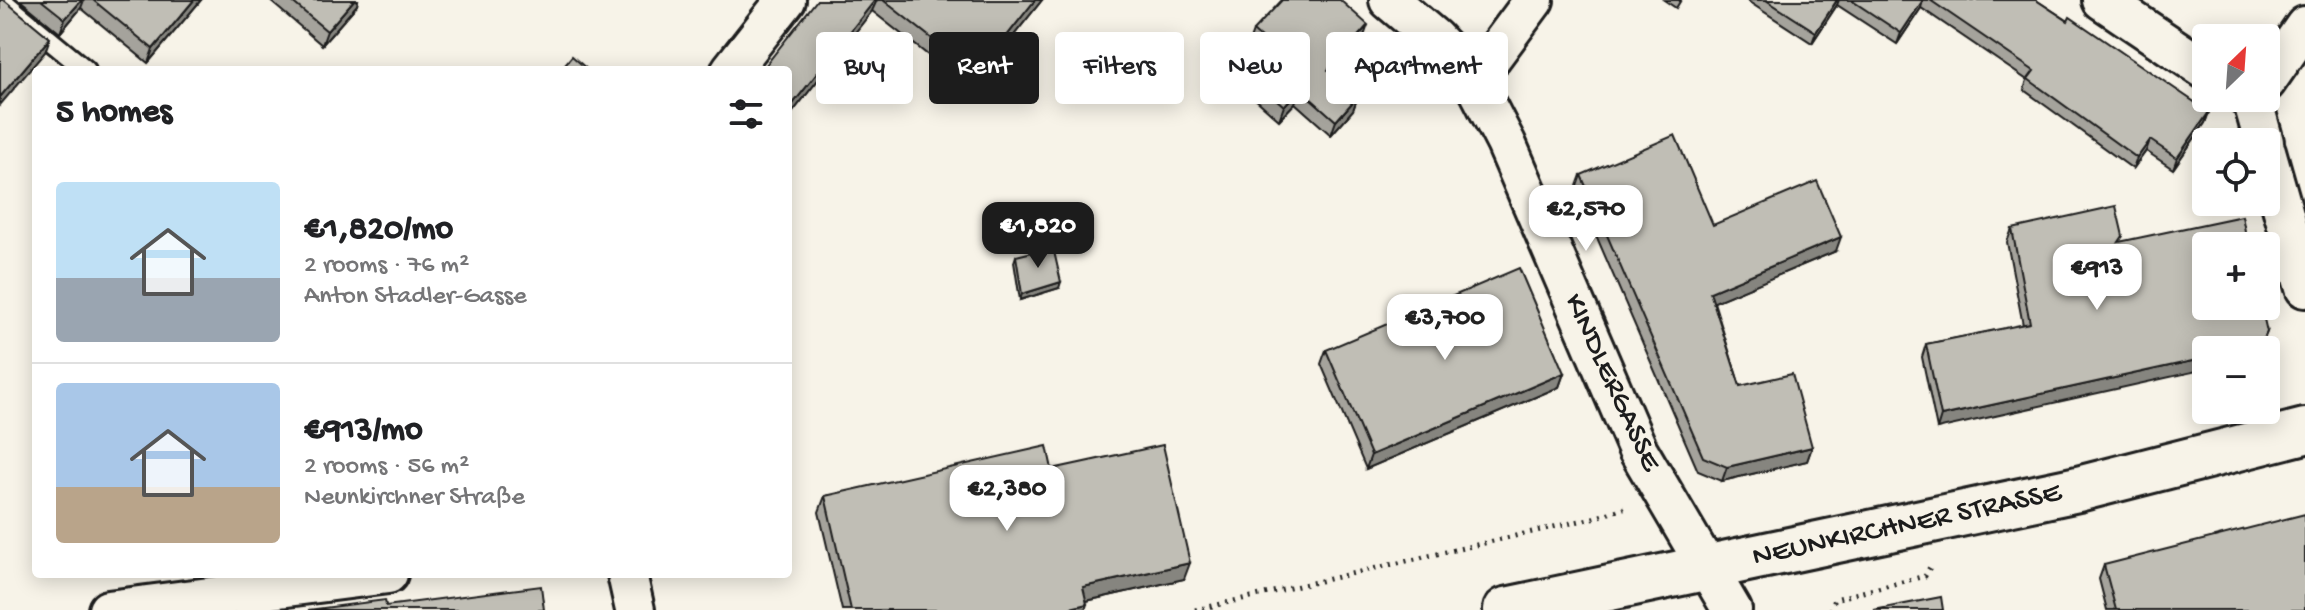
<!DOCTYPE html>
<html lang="en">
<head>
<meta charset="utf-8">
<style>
  body { margin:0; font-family:"Gochi Hand",sans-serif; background:#f6f6f6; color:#202124; height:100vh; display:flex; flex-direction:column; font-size:30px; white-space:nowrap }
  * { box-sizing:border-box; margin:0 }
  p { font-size:26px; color:#757577 }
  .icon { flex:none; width:44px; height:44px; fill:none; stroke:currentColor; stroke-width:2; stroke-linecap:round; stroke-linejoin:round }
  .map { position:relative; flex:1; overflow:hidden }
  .panel { position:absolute; left:32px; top:66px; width:760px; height:512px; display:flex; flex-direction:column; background:#fff; border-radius:8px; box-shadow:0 4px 20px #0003 }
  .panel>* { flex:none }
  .guide { position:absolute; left:816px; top:32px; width:760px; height:72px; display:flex; gap:16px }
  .needle { width:52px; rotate:25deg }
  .fabs { position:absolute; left:2192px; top:24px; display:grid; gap:16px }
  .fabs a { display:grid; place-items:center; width:88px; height:88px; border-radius:8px; background:#fff; box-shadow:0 4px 20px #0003; font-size:40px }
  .price { position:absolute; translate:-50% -68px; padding:0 18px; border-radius:16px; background:#fff; color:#222; font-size:26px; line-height:52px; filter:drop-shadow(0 2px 4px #0008) }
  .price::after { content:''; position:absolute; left:50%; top:48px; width:24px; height:18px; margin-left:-12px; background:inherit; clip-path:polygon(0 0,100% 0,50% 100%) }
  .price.selected { background:#1c1c1c; color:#fff }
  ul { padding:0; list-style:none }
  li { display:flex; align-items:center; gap:24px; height:200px; padding:0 24px }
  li+li { border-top:2px solid #e0e0e0 }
  li span { display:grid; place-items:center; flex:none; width:224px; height:160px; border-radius:8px; color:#555 }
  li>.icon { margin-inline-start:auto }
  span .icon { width:96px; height:96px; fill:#fffc; stroke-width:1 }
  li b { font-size:34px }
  h2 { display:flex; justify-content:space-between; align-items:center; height:96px; padding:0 24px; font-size:34px }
  .tag { padding:0 28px; border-radius:8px; background:#fff; box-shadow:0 4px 20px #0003; font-size:28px; line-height:72px }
  .tag.selected { background:#1c1c1c; color:#fff }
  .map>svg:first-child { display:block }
</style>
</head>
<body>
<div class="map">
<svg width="2305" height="610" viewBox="0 0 2305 610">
  <rect width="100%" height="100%" fill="#f7f3e8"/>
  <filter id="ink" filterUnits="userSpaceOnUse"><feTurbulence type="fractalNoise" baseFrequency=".0125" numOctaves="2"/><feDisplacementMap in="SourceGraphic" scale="16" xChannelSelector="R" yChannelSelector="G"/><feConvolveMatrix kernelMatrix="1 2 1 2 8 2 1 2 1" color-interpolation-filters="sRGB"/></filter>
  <g filter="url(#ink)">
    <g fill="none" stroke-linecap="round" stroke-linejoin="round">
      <g stroke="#1c1c1c" stroke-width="24">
        <path id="service" d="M 1,0 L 86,70"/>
      </g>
      <g stroke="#1c1c1c" stroke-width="44">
        <path id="minor" d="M 1389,0 L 1434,38 L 1474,81 L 1506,143 L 1638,450 L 1732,610
          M 2102,0 L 2206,70
          M 731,70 L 786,0
          M 1474,81 L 1534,0
          M 2266,82 L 2305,26
          M 2247,98 L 2253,102 L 2264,142
          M 2266,151 L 2305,288
          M 627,574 L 635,610
          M 108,610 L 388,574"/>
      </g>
      <g stroke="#1c1c1c" stroke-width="50">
        <path id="primary" d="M 1506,610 L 2078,489 L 2305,431"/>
      </g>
      <path stroke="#1c1c1c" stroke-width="5" stroke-dasharray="2 6" stroke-linecap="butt" d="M 1195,610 L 1597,517 L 1624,508
        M 1831,610 L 1835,599 L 1925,576 L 1930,567"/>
      <use href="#service" stroke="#f7f3e8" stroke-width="18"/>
      <use href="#minor" stroke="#f7f3e8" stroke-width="38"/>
      <use href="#primary" stroke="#f7f3e8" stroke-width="44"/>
    </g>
    <path fill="#a5a39c" stroke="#1c1c1c" stroke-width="2" d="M 20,0 L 201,0 L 148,63 L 81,8 L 60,33 Z
      M 269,0 L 358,0 L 357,5 L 322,45 Z
      M 817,0 L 1042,0 L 971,89 L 872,11 L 788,118 L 788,70 Z
      M 1664,0 L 1681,0 L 1676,8 Z
      M 1746,0 L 2036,0 L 2209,112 L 2205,123 L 2173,169 L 2146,151 L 2133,169 L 2024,90 L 2027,80 L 1921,8 L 1897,44 L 1837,5 L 1812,43 Z
      M 1253,31 L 1363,39 L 1332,73 L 1358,96 L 1353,110 L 1331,135 L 1295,103 L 1279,120 L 1244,89 L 1249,75 L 1264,59 L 1248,45 Z
      M 1581,175 L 1713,225 L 1836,251 L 1714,302 L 1740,386 L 1812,447 L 1807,461 L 1722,481 L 1698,471 L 1576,189 Z
      M 2012,229 L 2121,242 L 2262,344 L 2260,350 L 2206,350 L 1937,429 L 1922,357 L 1926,344 L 2023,325 L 2007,242 Z
      M 1016,256 L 1059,288 L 1020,300 L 1014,262 Z
      M 1326,350 L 1564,373 L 1559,387 L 1366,469 L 1321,364 Z
      M 1052,469 L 1184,579 L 1086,601 L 1085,610 L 842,610 L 819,512 L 825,496 Z
      M 2104,565 L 2305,610 L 2107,610 L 2099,579 Z"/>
    <path fill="#86857f" stroke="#1c1c1c" stroke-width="2" d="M 82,0 L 84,0 L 81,8 L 60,33 L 65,19 Z
      M 194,0 L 201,0 L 148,63 L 153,49 Z
      M 354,0 L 358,0 L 357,5 L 322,45 L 327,31 Z
      M 875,0 L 877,0 L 872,11 L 788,118 L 788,110 Z
      M 1035,0 L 1042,0 L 971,89 L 977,74 Z
      M 1837,0 L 1839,0 L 1837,5 L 1812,43 L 1816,32 Z
      M 1923,0 L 1921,8 L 1897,44 L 1901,33 Z
      M 1368,25 L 1363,39 L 1323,83 L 1328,70 Z
      M 50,38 L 45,52 L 0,105 L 0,97 Z
      M 1300,89 L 1295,103 L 1279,120 L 1284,106 Z
      M 1358,96 L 1353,110 L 1331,135 L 1336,121 Z
      M 2209,112 L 2205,123 L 2173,169 L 2177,158 Z
      M 2150,140 L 2146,151 L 2133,169 L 2137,158 Z
      M 1841,237 L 1836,251 L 1705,306 L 1710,292 Z
      M 1061,282 L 1059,288 L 1020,300 L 1022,294 Z
      M 2267,332 L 2260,350 L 2241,350 Z
      M 2206,358 L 2206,369 L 1937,429 L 1941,416 Z
      M 1564,373 L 1559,387 L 1366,469 L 1371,455 Z
      M 1812,447 L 1807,461 L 1722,481 L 1727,467 Z
      M 1190,563 L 1184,579 L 1077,603 L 1083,587 Z
      M 1087,604 L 1085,610 L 1062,610 Z"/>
    <path fill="#c0beb5" stroke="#1c1c1c" stroke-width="2" d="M 0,0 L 4,0 L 50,38 L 0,97 Z
      M 41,0 L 82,0 L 65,19 Z
      M 93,0 L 194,0 L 153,49 Z
      M 290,0 L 354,0 L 327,31 Z
      M 817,0 L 875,0 L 788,110 L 788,70 L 762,70 Z
      M 883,0 L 1035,0 L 977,74 Z
      M 1282,0 L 1340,0 L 1368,25 L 1328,70 L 1358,96 L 1336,121 L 1300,89 L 1284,106 L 1249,75 L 1273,49 L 1253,31 Z
      M 1766,0 L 1837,0 L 1816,32 Z
      M 1851,0 L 1923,0 L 1901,33 Z
      M 1930,0 L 2036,0 L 2068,21 L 2070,17 L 2209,112 L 2177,158 L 2150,140 L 2137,158 L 2028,79 L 2034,71 Z
      M 572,56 L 588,70 L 560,70 Z
      M 1675,135 L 1713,225 L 1817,181 L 1841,237 L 1710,292 L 1740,386 L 1792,374 L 1812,447 L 1727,467 L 1703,457 L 1581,175 Z
      M 2116,206 L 2123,236 L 2119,242 L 2242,216 L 2248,246 L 2206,246 L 2206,306 L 2261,306 L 2267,332 L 2260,346 L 2241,350 L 2206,350 L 2206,358 L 1941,416 L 1926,344 L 2030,323 L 2012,229 Z
      M 1053,247 L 1061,282 L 1022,294 L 1016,256 Z
      M 1519,268 L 1564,373 L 1371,455 L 1326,350 Z
      M 1163,445 L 1190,563 L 1083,587 L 1087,604 L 1062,610 L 851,610 L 825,496 L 1047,446 L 1052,469 Z
      M 2305,514 L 2305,610 L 2116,610 L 2104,565 Z
      M 541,586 L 544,610 L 308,610 L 385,600 L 386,606 Z
      M 1941,597 L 1943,610 L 1874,610 Z"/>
  </g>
  <g text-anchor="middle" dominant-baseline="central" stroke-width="6" stroke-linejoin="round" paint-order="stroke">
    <g font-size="30" fill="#1c1c1c" stroke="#f7f3e8">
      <text transform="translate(1611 383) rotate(65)">KINDLERGASSE</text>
      <text transform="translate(1907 526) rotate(-12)">NEUNKIRCHNER STRASSE</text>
    </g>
  </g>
</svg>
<div class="fabs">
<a><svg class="needle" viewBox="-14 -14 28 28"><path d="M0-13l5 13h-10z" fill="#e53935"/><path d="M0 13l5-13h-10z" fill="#757577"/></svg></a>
<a><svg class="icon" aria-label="locate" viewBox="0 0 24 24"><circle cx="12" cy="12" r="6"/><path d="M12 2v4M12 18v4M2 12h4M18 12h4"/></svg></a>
<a>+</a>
<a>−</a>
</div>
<b class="price" style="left:1586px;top:253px">€2,570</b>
<b class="price selected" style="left:1038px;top:270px">€1,820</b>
<b class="price" style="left:2097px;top:312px">€913</b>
<b class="price" style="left:1445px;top:362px">€3,700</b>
<b class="price" style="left:1007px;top:533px">€2,380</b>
<div class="guide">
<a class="tag">Buy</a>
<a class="tag selected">Rent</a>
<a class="tag">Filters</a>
<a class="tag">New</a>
<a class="tag">Apartment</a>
</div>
<section class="panel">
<h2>5 homes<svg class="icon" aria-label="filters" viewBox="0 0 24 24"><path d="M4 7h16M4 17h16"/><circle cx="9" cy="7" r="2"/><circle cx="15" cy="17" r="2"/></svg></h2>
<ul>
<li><span style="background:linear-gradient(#bfe0f5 60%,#9aa5b1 0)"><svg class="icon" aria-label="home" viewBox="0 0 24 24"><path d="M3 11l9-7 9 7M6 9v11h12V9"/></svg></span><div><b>€1,820/mo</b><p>2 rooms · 76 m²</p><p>Anton Stadler-Gasse</p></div></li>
<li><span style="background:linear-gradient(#a9c7e8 65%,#b9a48a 0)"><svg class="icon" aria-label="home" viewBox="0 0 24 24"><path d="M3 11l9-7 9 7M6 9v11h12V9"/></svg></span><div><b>€913/mo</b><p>2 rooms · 56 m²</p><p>Neunkirchner Straße</p></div></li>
</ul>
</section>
</div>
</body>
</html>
